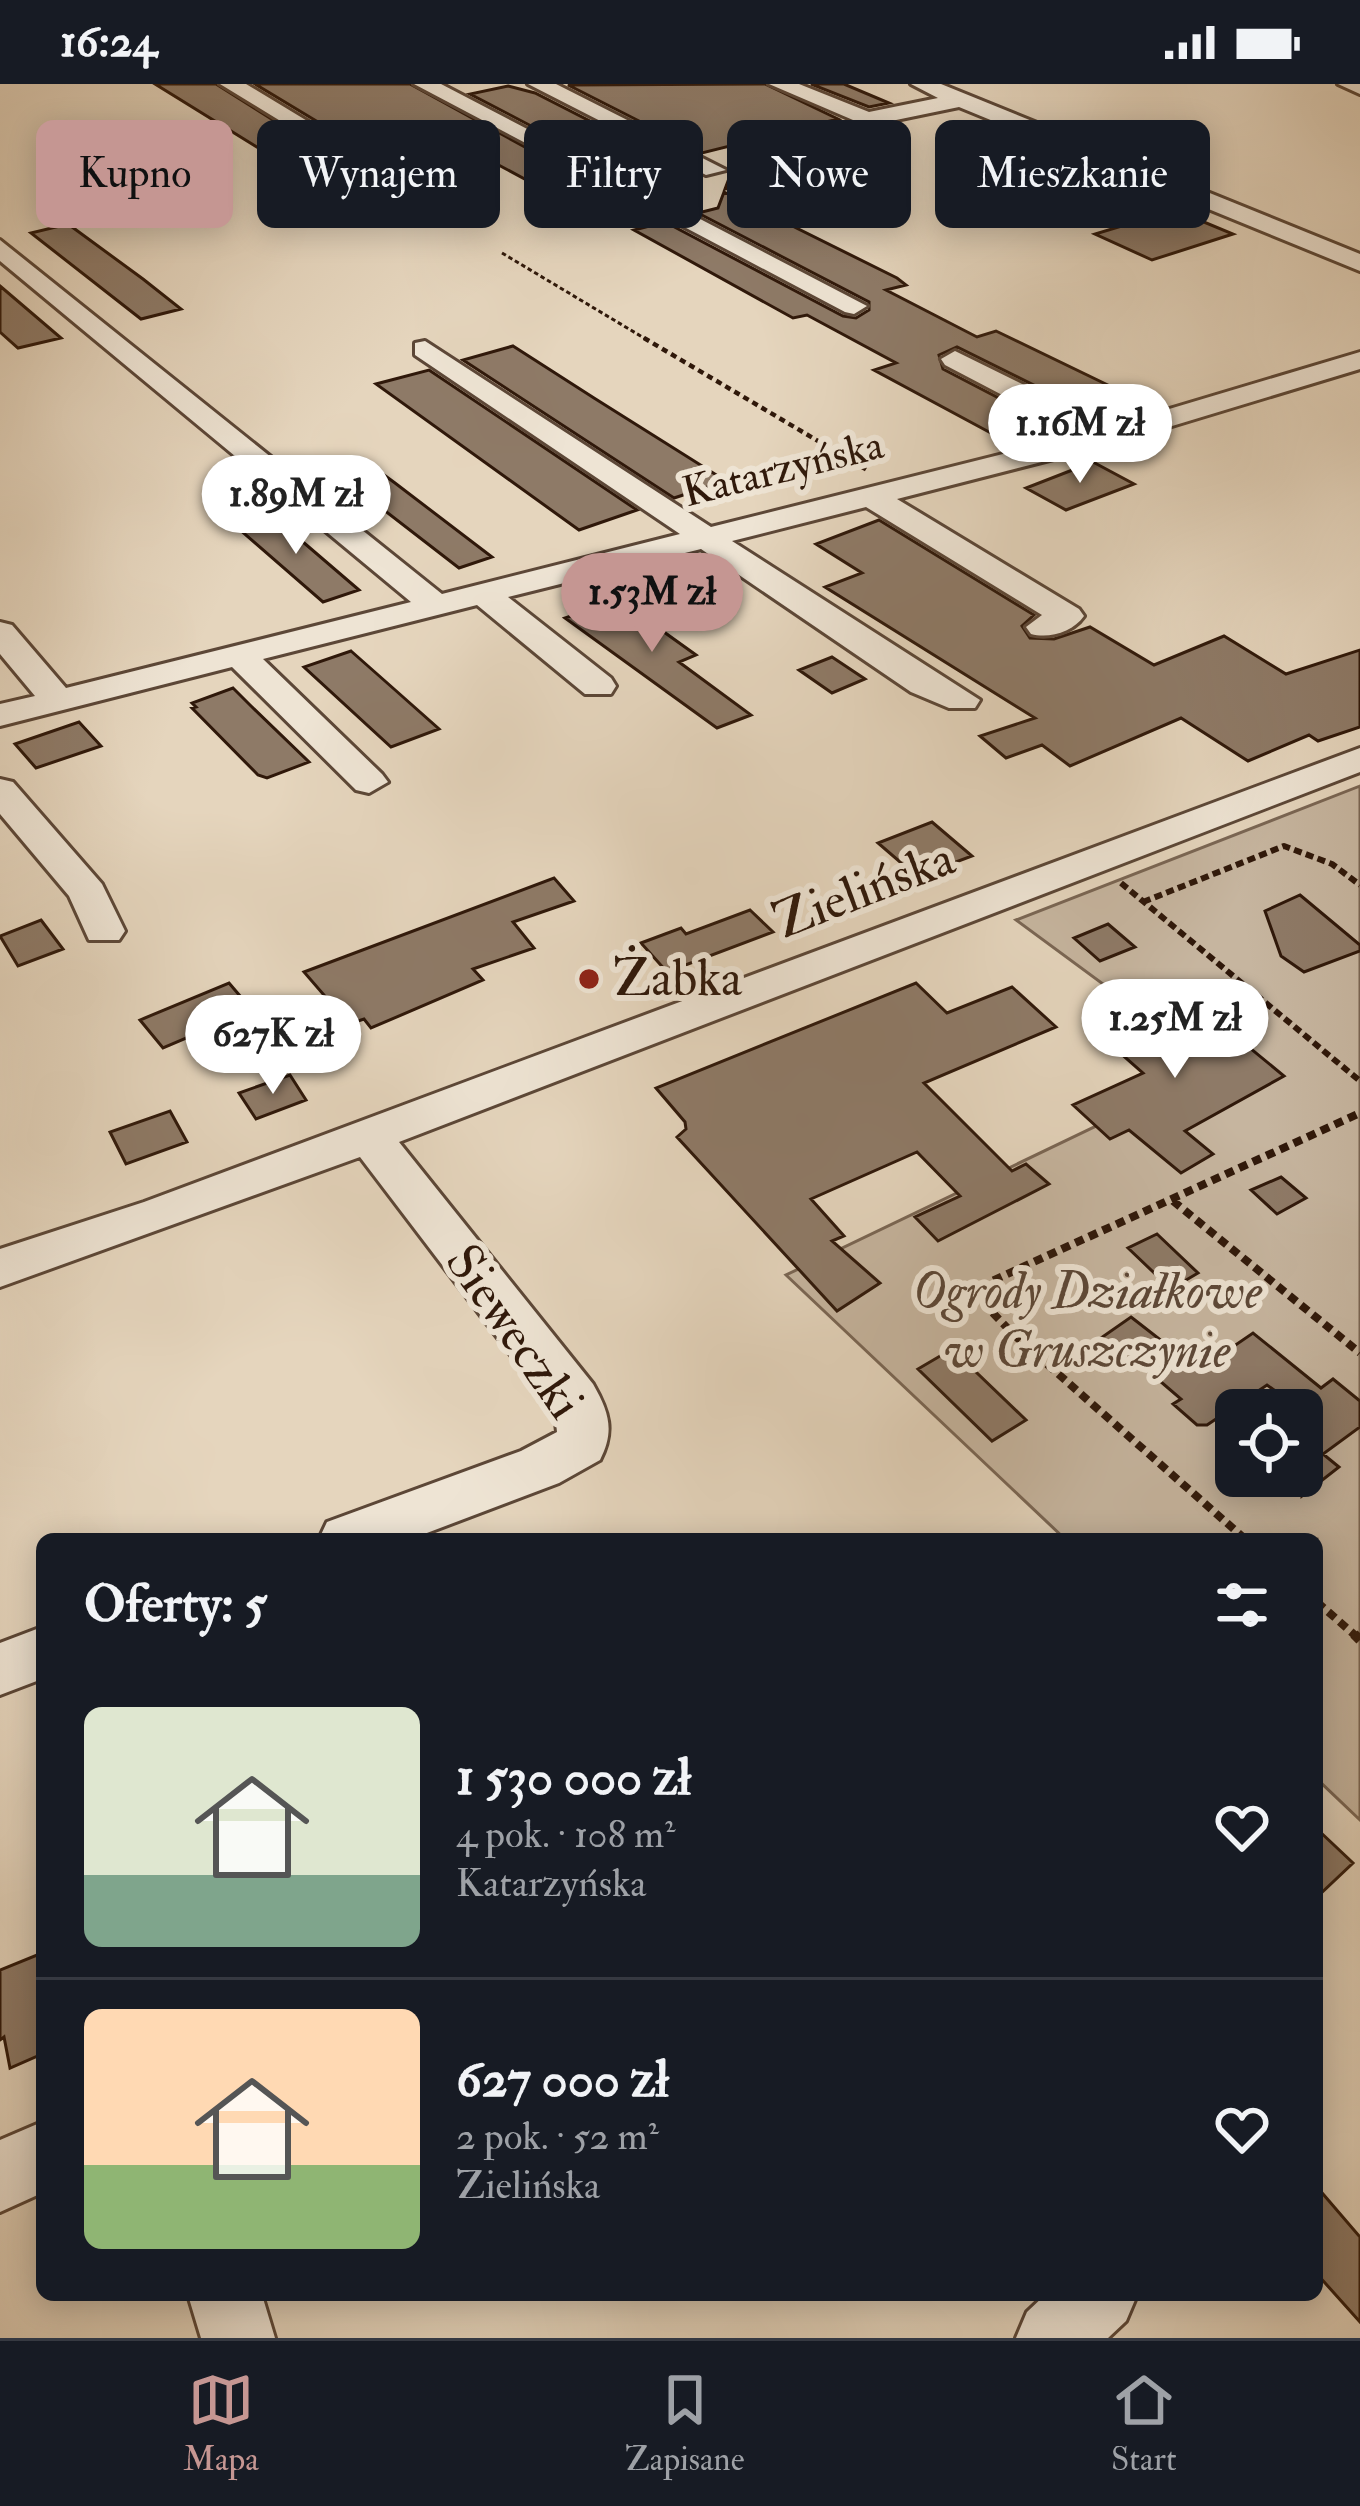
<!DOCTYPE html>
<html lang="pl">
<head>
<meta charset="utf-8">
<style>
  body { margin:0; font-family:"IM FELL Double Pica",serif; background:#242831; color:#f1f3f6; height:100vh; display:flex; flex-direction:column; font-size:45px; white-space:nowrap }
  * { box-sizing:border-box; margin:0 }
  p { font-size:39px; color:#9ea1a6 }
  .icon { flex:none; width:66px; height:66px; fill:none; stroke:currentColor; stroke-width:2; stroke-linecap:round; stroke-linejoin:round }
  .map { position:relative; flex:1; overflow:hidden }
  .sheet { position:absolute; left:36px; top:1449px; width:1287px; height:768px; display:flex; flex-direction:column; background:#171b24; border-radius:18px; box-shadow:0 6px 30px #0003 }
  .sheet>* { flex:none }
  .top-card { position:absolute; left:36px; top:36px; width:1290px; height:108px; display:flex; gap:24px }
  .buttons { position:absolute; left:1215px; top:1305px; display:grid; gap:24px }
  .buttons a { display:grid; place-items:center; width:108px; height:108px; border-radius:18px; background:#171b24; box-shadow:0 6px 30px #0003; font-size:60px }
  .price { position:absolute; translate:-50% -102px; padding:0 27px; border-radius:42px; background:#fff; color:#222; font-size:39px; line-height:78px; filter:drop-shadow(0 3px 6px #0008) }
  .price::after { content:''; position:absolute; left:50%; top:72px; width:36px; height:27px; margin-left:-18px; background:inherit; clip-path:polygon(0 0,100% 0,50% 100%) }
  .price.current { background:#c59692; color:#111 }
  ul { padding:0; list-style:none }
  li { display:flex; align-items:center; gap:36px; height:300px; padding:0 48px }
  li+li { border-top:3px solid #363941 }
  li span { display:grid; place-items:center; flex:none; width:336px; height:240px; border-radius:18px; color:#555 }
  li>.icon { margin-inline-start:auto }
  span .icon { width:144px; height:144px; fill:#fffc; stroke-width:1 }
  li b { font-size:51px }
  h2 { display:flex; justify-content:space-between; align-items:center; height:144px; padding:0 48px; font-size:51px }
  .chip { padding:0 42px; border-radius:18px; background:#171b24; box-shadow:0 6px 30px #0003; font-size:42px; line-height:108px }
  .chip.current { background:#c59692; color:#111 }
  .status { display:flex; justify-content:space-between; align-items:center; height:84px; padding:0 60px; background:#171b24; direction:ltr }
  .status svg { height:33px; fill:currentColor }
  .tabs { display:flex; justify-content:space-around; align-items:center; height:168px; border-top:3px solid #363941; background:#171b24; font-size:33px; color:#9ea1a6 }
  .tabs a { display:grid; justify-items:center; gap:6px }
  .tabs .current { color:#c59692 }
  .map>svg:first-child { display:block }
</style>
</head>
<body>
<div class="status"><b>16:24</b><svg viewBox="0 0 49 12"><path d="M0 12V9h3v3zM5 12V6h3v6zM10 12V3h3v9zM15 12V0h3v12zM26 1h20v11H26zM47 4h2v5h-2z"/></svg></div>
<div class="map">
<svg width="1360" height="2254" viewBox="0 0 1360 2254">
  <rect width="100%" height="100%" fill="#e5d5bd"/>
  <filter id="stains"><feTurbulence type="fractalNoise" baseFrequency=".00167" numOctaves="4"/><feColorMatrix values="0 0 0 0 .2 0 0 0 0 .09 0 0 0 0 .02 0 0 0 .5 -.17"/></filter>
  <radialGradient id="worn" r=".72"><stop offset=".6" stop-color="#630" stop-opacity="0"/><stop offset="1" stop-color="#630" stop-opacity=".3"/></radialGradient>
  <path fill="#c6b59f" stroke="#7a6654" stroke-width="3" fill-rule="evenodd" d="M 1360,702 L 1360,1736 L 1317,1695 L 1317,1455 L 1065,1455 L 786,1191 L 1217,984 L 1016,836 ZM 1236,1326 L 1302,1326 L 1302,1392 L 1236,1392 Z"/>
  <path fill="#8e7a67" stroke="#2f180a" stroke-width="3" d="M 155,0 L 216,0 L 381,104 L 339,114 Z
    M 255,0 L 410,0 L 587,97 L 545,106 L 493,78 L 414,96 Z
    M 765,0 L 838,35 L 702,69 L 568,1 Z
    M 811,0 L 844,0 L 889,19 L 869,23 Z
    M 508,2 L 535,9 L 668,77 L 621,89 L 470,10 Z
    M 740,65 L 790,89 L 725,105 Z
    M 724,108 L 897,194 L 906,201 L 886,206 L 977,253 L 996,247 L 1145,319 L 1102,335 L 957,263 L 939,271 L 943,285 L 1064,348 L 1015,362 L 874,286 L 896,279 L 807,231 L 793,234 L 634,146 L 665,138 L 843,232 L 856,234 L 869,226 L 869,218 L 698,129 L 718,124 Z
    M 1175,126 L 1233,150 L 1152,176 L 1095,150 Z
    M 68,140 L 143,195 L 181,225 L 141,235 L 31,149 Z
    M 0,202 L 61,254 L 18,264 L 0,248 Z
    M 513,262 L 594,314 L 726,397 L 674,414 L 463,276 Z
    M 429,286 L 637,426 L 579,446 L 376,300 Z
    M 365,377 L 395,399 L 492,473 L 459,484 L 349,399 Z
    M 1093,378 L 1134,400 L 1066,426 L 1026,404 Z
    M 267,428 L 303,458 L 359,506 L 323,518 L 232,439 Z
    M 879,436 L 1034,531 L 1022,542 L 1030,554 L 1054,555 L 1090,543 L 1154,581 L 1224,552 L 1286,590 L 1360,566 L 1360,643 L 1318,657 L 1309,651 L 1248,677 L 1181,634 L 1070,682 L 1042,661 L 1006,674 L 980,652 L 1035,634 L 825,503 L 862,489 L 816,460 Z
    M 604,505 L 696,571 L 679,578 L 751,631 L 717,644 L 565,534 L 580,529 L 566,518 Z
    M 351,567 L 394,605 L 439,645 L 391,663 L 304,583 Z
    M 832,573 L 865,595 L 832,609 L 799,586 Z
    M 233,604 L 250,621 L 309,678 L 267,694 L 258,691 L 192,624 L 196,623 L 192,619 Z
    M 79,638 L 101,662 L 36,684 L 15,660 Z
    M 932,738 L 972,772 L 924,790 L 914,781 L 907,784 L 878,759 Z
    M 554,794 L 574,817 L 513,838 L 534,864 L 473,885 L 483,896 L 371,944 L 364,935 L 349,940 L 304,888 Z
    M 1300,811 L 1360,861 L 1360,867 L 1304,888 L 1281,872 L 1265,827 Z
    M 750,826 L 773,848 L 667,888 L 641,859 L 681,844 L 686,850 Z
    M 41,836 L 63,865 L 18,882 L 0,852 Z
    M 1108,840 L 1135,863 L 1100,877 L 1074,854 Z
    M 229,899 L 252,926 L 163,964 L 140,936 Z
    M 916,899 L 947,929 L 1012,903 L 1056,943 L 924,999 L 1012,1087 L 1026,1080 L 1049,1100 L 938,1157 L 915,1133 L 960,1112 L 917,1068 L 811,1115 L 844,1152 L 832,1157 L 880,1199 L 837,1227 L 677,1053 L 686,1045 L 685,1038 L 656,1004 Z
    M 1178,921 L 1186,928 L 1200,923 L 1284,992 L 1185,1047 L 1213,1070 L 1181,1089 L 1129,1046 L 1110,1055 L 1073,1021 L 1143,989 L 1094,946 L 1132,928 L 1141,936 Z
    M 290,991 L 306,1016 L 256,1035 L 239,1009 Z
    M 170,1027 L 187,1058 L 126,1080 L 110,1048 Z
    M 1281,1093 L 1306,1114 L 1277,1130 L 1251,1106 Z
    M 1157,1150 L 1198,1189 L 1171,1205 L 1128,1164 Z
    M 1131,1233 L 1199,1286 L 1253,1249 L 1321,1304 L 1333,1295 L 1360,1317 L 1360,1343 L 1323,1370 L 1339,1383 L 1302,1412 L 1302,1326 L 1267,1301 L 1207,1341 L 1197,1341 L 1173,1320 L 1181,1315 L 1132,1273 L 1125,1278 L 1098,1256 Z
    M 952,1265 L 1026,1336 L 992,1357 L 918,1285 Z
    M 1317,1745 L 1353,1779 L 1317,1813 Z
    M 42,1869 L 42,1970 L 10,1984 L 4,1953 L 0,1956 L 0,1886 Z
    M 1317,2103 L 1360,2153 L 1360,2238 L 1317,2190 Z"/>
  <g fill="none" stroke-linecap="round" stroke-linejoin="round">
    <g stroke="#5c4737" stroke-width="6">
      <path id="minor" d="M 220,0 L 246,0 L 461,130 L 440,135 Z
        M 414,0 L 441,0 L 867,222 L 854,230 L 845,228 Z
        M 528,0 L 556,0 L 726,86 L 706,91 Z
        M 769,0 L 799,0 L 869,28 L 938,14 L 911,0 L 941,0 L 1360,170 L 1360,187 L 959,23 L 867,42 Z
        M 1338,0 L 1360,0 L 1360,10 Z
        M 0,156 L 442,510 L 680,450 L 415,271 L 415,259 L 425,257 L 711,443 L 1079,351 L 945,281 L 941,275 L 955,267 L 1109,343 L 1360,268 L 1360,285 L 1116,359 L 897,415 L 1079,525 L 1084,532 C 1073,548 1049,555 1031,550 L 1026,543 L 1042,531 L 866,423 L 732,457 L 980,616 L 975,624 L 949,624 L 911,608 L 701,465 L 508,513 L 611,594 L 616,602 L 611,610 L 585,610 L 477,521 L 263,575 L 382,690 L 388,698 L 369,709 L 356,706 L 232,583 L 0,642 L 0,620 L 35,612 L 0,570 L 0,538 L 12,541 L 66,604 L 411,518 L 0,177 Z
        M 1360,664 L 1360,688 L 399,1058 L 593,1300 C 609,1328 615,1347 600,1376 L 559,1399 L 411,1455 L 319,1455 L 327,1438 L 521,1367 L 557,1348 L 555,1329 L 360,1073 L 0,1203 L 0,1165 L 144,1118 Z
        M 0,695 L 13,698 L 102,800 L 125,847 L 119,856 L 89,856 L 69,812 L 0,730 Z
        M 42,1543 L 42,1595 L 0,1611 L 0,1559 Z
        M 42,2038 L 42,2109 L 0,2128 L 0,2056 Z
        M 188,2211 L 262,2211 L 275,2254 L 201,2254 Z
        M 1045,2211 L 1137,2211 L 1126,2237 L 1108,2254 L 1016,2254 L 1027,2228 Z"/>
    </g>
    <path stroke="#2f180a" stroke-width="3" stroke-dasharray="4.5 3" stroke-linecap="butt" d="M 502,169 L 649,257"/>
    <path stroke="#2f180a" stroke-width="4.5" stroke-dasharray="6 4.5" stroke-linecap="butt" d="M 644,254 L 867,386"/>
    <path stroke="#2f180a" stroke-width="6" stroke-dasharray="8 4.5" stroke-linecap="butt" d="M 1121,799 L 1360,997
      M 1143,818 L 1284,762 L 1332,780 L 1360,801"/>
    <path stroke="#2f180a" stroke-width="8" stroke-dasharray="9 6" stroke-linecap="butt" d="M 1173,1117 L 1360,1269
      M 1245,1455 L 1013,1250 L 992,1228 L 986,1208 L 992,1197 L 1360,1029
      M 1317,1518 L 1357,1553"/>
    <path stroke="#2f180a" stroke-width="10" stroke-dasharray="12 8" stroke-linecap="butt" d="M 1354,1550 L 1360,1556"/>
    <use href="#minor" fill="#eee4d4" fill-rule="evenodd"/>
  </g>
  <circle fill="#8f2418" stroke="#eee4d4" stroke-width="4.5" cx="589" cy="895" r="12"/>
  <g text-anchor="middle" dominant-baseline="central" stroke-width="12" stroke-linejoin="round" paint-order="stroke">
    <g font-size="42" fill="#2f180a" stroke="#eee4d4">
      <text transform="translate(783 385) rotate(-14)">Katarzyńska</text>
    </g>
    <g font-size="51" fill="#2f180a" stroke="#eee4d4">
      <text transform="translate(864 806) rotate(-21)">Zielińska</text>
      <text transform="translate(514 1248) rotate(55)">Sieweczki</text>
    </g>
    <g font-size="51" fill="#2f180a" stroke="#eee4d4" text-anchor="start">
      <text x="613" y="895">Żabka</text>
    </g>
    <g font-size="51" font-style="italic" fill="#5c4737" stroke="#eee4d4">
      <text x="1087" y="1208">Ogrody Działkowe<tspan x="1087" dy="59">w Gruszczynie</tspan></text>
    </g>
  </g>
  <rect width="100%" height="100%" filter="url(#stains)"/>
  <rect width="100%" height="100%" fill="url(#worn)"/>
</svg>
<div class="buttons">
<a><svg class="icon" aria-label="locate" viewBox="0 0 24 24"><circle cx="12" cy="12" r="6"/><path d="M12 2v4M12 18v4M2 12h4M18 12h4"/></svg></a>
</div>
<b class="price" style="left:1080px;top:402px">1.16M zł</b>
<b class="price" style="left:296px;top:473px">1.89M zł</b>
<b class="price current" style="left:652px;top:571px">1.53M zł</b>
<b class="price" style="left:1175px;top:997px">1.25M zł</b>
<b class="price" style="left:273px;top:1013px">627K zł</b>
<div class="top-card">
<a class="chip current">Kupno</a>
<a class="chip">Wynajem</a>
<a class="chip">Filtry</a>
<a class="chip">Nowe</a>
<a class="chip">Mieszkanie</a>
</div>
<section class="sheet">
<h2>Oferty: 5<svg class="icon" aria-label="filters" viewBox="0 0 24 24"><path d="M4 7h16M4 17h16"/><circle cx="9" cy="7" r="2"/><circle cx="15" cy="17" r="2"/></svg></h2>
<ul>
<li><span style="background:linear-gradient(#dfe7d0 70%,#7fa58c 0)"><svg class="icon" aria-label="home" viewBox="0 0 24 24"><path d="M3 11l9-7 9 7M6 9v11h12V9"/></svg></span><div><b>1 530 000 zł</b><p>4 pok. · 108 m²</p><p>Katarzyńska</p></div><svg class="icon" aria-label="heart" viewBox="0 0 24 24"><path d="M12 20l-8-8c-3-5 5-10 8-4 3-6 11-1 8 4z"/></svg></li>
<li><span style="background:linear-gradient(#ffd9b3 65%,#8fb573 0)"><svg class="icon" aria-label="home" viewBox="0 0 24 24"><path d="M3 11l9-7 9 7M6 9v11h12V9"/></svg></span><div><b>627 000 zł</b><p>2 pok. · 52 m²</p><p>Zielińska</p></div><svg class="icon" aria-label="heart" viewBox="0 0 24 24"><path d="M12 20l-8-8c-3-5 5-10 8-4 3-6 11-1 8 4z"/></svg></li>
</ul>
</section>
</div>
<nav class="tabs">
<a class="current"><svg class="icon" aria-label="map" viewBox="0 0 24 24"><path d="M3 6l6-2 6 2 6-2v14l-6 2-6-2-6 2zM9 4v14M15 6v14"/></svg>Mapa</a>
<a><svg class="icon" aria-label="saved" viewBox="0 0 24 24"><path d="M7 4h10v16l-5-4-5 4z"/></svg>Zapisane</a>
<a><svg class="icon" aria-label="home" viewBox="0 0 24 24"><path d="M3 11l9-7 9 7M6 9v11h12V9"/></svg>Start</a>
</nav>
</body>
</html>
